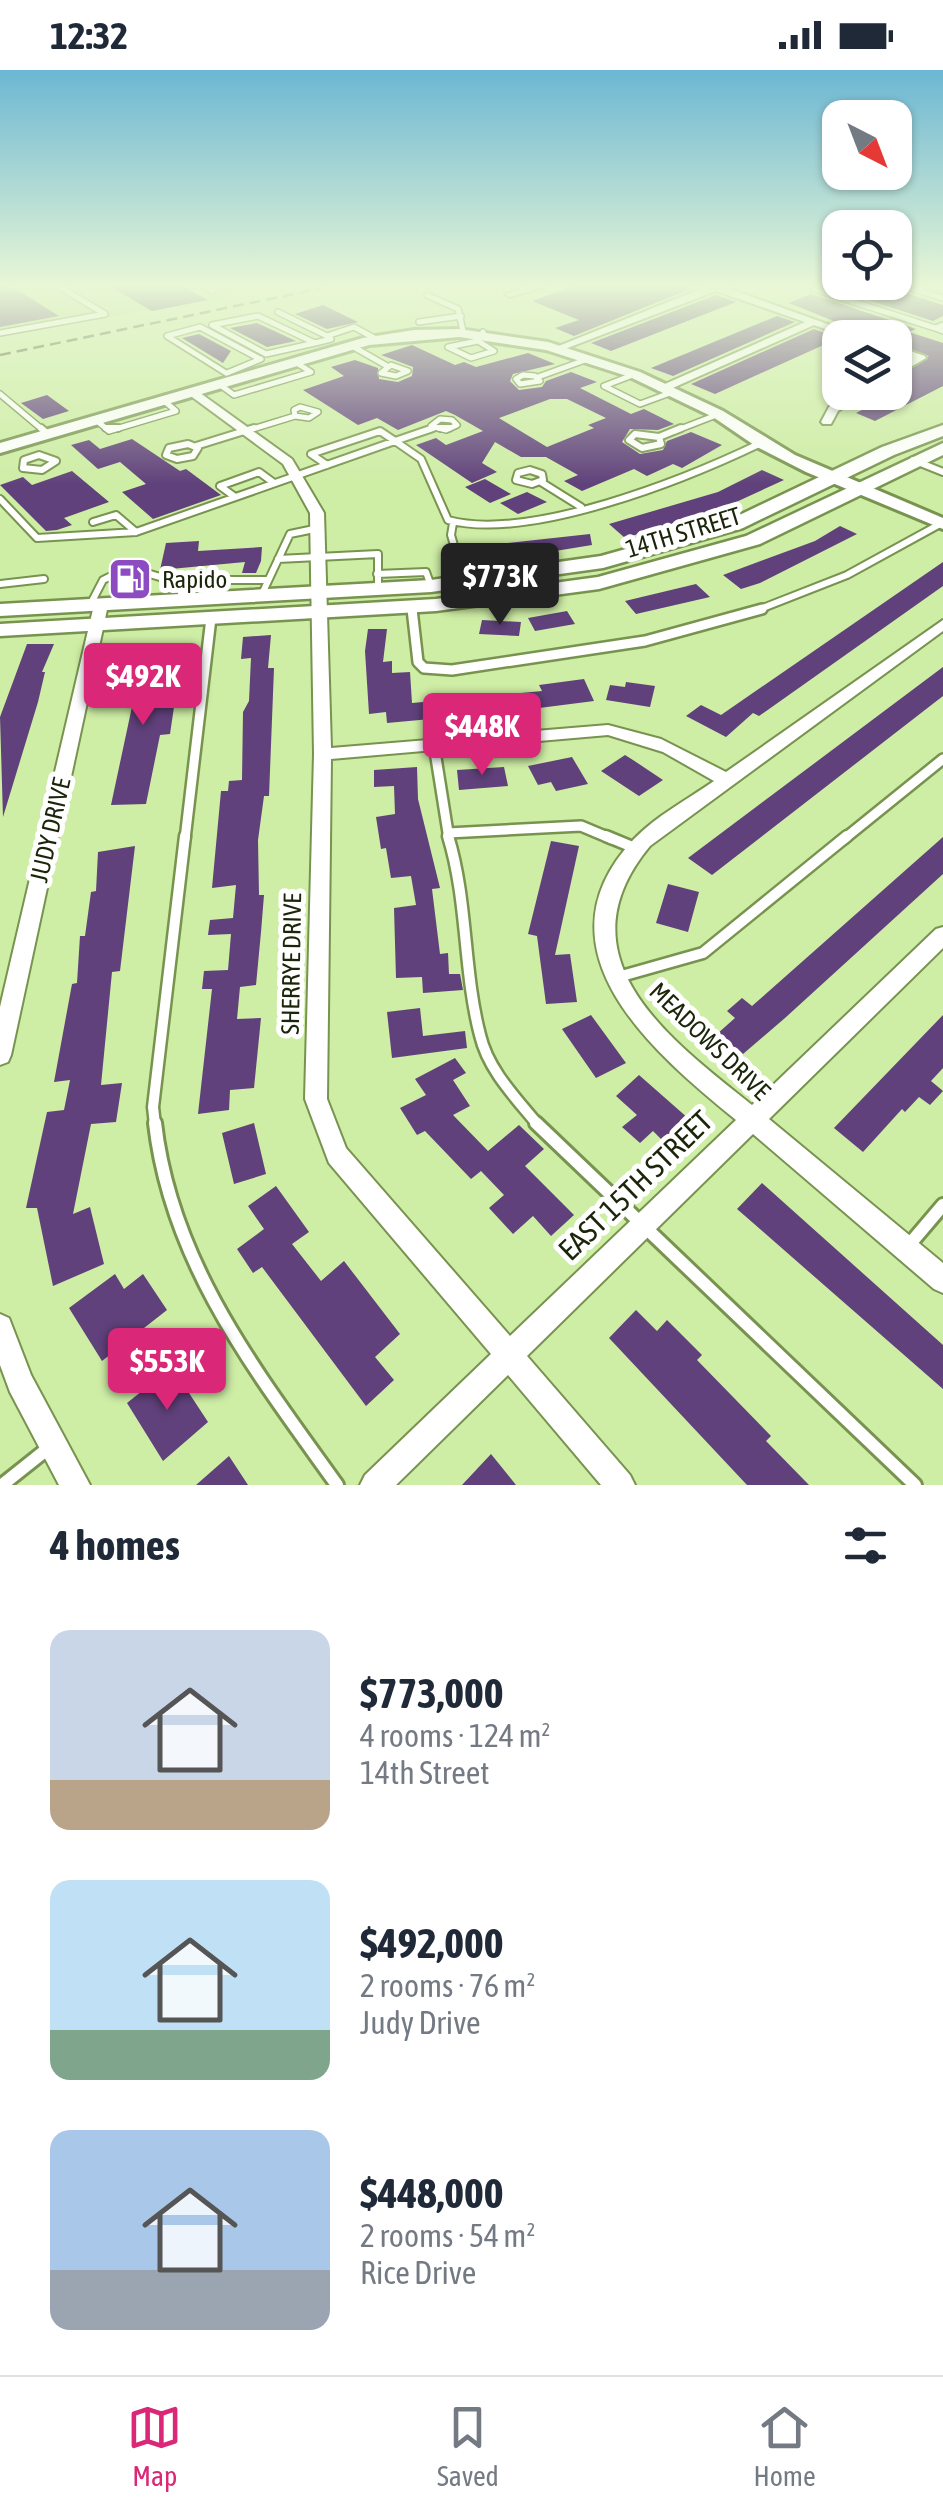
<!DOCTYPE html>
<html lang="en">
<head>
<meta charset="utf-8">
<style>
  body { margin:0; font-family:"Asap Condensed",sans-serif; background:#f6f6f7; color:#1f2937; height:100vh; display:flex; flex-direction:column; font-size:38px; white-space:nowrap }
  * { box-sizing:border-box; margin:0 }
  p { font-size:32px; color:#747a83 }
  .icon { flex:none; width:55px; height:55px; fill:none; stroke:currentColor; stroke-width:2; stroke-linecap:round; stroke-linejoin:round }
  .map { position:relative; height:1415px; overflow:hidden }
  .details { display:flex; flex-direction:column; background:#fff; flex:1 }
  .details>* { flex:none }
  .needle { width:65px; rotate:138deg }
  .fabs { position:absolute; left:822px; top:30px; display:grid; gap:20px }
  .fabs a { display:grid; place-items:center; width:90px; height:90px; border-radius:20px; background:#fff; box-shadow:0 2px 8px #0004; font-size:50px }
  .price { position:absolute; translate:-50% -85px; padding:0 22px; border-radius:10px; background:#db2777; color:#fff; font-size:32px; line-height:65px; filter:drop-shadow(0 2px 5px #0008) }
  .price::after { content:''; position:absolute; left:50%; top:60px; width:30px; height:22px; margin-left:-15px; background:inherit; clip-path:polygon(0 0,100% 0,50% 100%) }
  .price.active { background:#222; color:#fff }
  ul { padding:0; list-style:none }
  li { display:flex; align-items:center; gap:30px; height:250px; padding:0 50px }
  li span { display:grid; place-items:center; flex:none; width:280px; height:200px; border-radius:20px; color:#555 }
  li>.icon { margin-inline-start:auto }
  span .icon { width:120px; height:120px; fill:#fffc; stroke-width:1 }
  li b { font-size:42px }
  h2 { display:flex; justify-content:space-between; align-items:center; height:120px; padding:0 50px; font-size:42px }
  .status { display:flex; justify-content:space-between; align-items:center; height:70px; padding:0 50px; background:#fff; direction:ltr }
  .status svg { height:28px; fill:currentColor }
  .menu { display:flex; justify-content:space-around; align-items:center; height:140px; border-top:2px solid #e0e1e3; background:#fff; font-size:28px; color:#747a83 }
  .menu a { display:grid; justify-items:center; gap:5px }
  .menu .active { color:#db2777 }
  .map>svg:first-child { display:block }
</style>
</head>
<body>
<div class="status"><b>12:32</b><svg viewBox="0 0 49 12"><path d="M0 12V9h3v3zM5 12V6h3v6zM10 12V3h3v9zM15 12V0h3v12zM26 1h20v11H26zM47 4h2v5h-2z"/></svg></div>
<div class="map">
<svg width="943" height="1415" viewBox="0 0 943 1415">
  <rect width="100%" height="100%" fill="#ceeda5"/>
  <path fill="#c0e293" d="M 0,216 L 285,216 L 0,266 Z"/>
  <path fill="#60417b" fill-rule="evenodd" d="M 0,216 L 11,216 L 59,246 L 0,257 Z
    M 109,216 L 182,216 L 208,230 L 152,241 Z
    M 574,216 L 697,216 L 574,266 L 555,258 L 579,250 L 532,231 Z
    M 884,216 L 943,235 L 943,246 L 933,251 L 828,217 Z
    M 811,224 L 916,259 L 909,262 L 943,273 L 943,316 L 875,351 L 856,343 L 895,323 L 895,310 L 929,286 L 895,273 L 895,268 L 863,257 L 856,260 L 789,233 Z
    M 716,225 L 736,232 L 611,281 L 591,273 Z
    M 323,235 L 358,252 L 327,259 L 295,244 Z
    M 777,246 L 795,252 L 673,306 L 651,298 Z
    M 257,253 L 296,271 L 267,277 L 230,258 Z
    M 814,259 L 839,268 L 715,324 L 691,314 Z
    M 199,264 L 231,281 L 223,293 L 182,268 Z
    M 412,275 L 455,295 L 464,292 L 476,297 L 528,283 L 555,294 L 513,304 L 510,311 L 519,320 L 542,317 L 546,311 L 571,302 L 597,312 L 580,318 L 631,344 L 644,339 L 674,354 L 658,360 L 630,359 L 622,372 L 640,384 L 663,380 L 667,371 L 691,362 L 722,375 L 682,398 L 673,394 L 647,406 L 634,399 L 582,421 L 564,411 L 578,405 L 546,387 L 521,387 L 495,372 L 482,393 L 497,402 L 472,413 L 416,375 L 436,368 L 446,375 L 483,361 L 455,345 L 446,341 L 398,360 L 377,348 L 358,355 L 303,320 L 344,306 L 331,297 L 355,290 L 378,298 L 379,309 L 398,312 L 412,306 L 413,297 L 381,285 ZM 550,329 L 567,329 L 606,348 L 588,355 L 594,358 L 547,377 L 499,348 Z
    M 47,325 L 69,341 L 43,349 L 21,333 Z
    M 132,369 L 180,401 L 186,399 L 221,425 L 153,449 L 122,422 L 146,414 L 120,392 L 98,399 L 71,375 L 89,370 L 100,379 Z
    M 762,400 L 784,410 L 723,438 L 625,468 L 609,454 L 718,422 Z
    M 72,401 L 109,432 L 64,448 L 72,455 L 57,460 L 46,461 L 0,415 L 23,407 L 32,415 Z
    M 485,409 L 511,424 L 490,433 L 465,417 Z
    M 527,422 L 547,432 L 518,444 L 500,433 Z
    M 840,456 L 857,464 L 760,513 L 741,519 L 723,505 L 815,471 Z
    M 590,464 L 592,475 L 483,493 L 467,494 L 462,478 Z
    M 199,471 L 198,481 L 262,477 L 261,491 L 256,503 L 242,503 L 245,492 L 160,500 L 166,473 Z
    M 943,492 L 943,516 L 759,646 L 753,643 L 726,667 L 686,646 L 701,635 L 721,645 Z
    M 696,514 L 710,527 L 636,544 L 625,531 Z
    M 567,541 L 575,554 L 535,561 L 528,548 Z
    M 482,550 L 521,552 L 519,566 L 479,564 Z
    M 368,559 L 387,559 L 383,592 L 392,591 L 392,603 L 410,602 L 412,633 L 542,621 L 539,615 L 584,609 L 594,631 L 501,643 L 493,628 L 496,643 L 387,653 L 386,642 L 369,644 L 365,581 Z
    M 271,565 L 268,598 L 274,598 L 269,726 L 264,726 L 258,770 L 259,825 L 264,825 L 261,862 L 256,915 L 240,917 L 237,949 L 261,948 L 254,1018 L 230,1020 L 229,1040 L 198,1044 L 212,919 L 202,919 L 204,901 L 228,900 L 231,864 L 208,865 L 210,850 L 233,848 L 236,815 L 212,818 L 221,721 L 228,721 L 229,711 L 242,710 L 243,642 L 249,631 L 251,588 L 241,589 L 243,567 Z
    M 27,574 L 54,574 L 42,602 L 45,602 L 38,632 L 3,747 L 0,647 Z
    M 160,575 L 165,613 L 160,638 L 174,637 L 170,664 L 160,665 L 146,734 L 111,735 L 133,632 L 126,632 L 132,607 L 137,607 L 134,579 Z
    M 943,597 L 943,626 L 712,805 L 688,788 Z
    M 626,612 L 655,616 L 650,637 L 606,630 L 610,615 L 625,617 Z
    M 625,685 L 633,690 L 663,710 L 639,726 L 601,701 Z
    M 572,687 L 588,714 L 556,721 L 551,712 L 538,715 L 528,696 Z
    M 417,697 L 418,729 L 440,818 L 432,819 L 440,884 L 448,883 L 449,904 L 460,904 L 463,920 L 423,923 L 422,907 L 396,908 L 394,838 L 416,835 L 411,806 L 391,808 L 386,778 L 381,779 L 376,747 L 395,744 L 394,716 L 374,717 L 374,700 Z
    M 504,697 L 508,716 L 459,720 L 457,700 Z
    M 943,767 L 943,804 L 785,948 L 743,984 L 717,964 L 735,948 L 727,941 L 742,928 L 752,936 Z
    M 551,771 L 579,776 L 555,885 L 570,884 L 577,932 L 546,934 L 537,866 L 528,864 Z
    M 135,776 L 120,901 L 112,902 L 101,1015 L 122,1013 L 116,1052 L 91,1054 L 73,1144 L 90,1137 L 104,1194 L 53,1216 L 37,1138 L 26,1138 L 47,1042 L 64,1040 L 70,1010 L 54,1012 L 72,914 L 77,913 L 80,866 L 85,866 L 91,822 L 96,821 L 98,782 Z
    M 668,814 L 699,822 L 688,862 L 656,853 Z
    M 420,938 L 423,966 L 465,961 L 467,978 L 392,988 L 387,942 Z
    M 591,945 L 626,993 L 596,1008 L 562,959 Z
    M 943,945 L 943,998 L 931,1011 L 943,1021 L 930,1035 L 919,1027 L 905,1042 L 902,1039 L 863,1082 L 834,1058 Z
    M 455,988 L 466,1003 L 453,1010 L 470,1036 L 453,1045 L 488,1081 L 519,1055 L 544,1079 L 525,1096 L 574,1145 L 551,1166 L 533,1146 L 513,1164 L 489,1138 L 504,1125 L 481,1101 L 471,1109 L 425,1061 L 417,1065 L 400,1038 L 426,1025 L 415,1009 Z
    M 639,1005 L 689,1049 L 664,1072 L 653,1061 L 640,1073 L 622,1057 L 637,1045 L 616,1026 Z
    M 254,1053 L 266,1104 L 234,1114 L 222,1063 Z
    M 762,1113 L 943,1275 L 943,1319 L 737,1139 Z
    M 276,1116 L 309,1162 L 292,1174 L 321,1211 L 344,1191 L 400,1264 L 375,1287 L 394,1310 L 366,1336 L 262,1197 L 253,1203 L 237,1179 L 264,1159 L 248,1136 Z
    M 115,1204 L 124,1219 L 143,1204 L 167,1240 L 102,1291 L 69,1238 Z
    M 636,1240 L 657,1261 L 667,1250 L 702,1285 L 697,1290 L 771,1366 L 766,1371 L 809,1415 L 747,1415 L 609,1268 Z
    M 172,1297 L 208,1352 L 163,1391 L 127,1333 Z
    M 491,1384 L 516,1415 L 462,1415 Z
    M 229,1386 L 248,1415 L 196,1415 Z"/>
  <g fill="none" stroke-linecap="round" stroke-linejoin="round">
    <g stroke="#78934f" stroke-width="8">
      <path id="service-far4" d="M 203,216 L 213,221
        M 818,216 L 814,219 L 935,258
        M 905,216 L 943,228
        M 427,225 L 458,239 L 463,261
        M 278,242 L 327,266 L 354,257 L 376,269
        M 258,246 L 315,273 L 266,284 L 212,255 Z
        M 419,252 L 461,246
        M 943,255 L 935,258 L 943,261
        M 0,263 L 105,244 L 58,216
        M 478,271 L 494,281 L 471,288 L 448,277 Z
        M 478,271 L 483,262
        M 315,273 L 331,269
        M 352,276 L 387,296
        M 391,295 L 408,301 L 396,306 L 381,303 Z
        M 226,303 L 167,266 L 200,257 L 260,289
        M 227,303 L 261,289
        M 523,305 L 535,306 L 540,311 L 520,314 L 516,309 Z
        M 630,306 L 604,316 L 640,334 L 670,323
        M 538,307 L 588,289
        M 219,314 L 234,325 L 311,302 L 295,292
        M 0,324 L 44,361
        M 300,337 L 318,342 L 309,348 L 295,346 L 294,340 Z
        M 440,349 L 452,350 L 457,355 L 446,360 L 431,356 Z
        M 96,350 L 109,361
        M 109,361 L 176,341 L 163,330
        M 246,361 L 295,346
        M 425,361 L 434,358
        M 675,361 L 719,344"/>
    </g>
    <g stroke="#78934f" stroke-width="10">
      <path id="service-far3" d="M 41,358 L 48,364
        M 106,358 L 118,358
        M 440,358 L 449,358
        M 635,364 L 659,367 L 661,374 L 642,378 L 629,370 Z
        M 659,367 L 681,358
        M 188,374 L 198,378 L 193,386 L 177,389 L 166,385 L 169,378 Z
        M 196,376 L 254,358
        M 39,385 L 56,391 L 42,400 L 23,398 L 24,390 Z
        M 913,390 L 943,402
        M 327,395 L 311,384 L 380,361 L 395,371 L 433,358
        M 530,400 L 542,404 L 543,410 L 532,414 L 516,410 L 518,403 Z
        M 541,412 L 581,437
        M 235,427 L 220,416 L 259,402 L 274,413
        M 0,429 L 37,468 L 136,462 L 395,371 L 421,389 L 448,450 C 530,472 686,409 761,373
        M 93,452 L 116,445 L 136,462
        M 453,453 L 451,465 L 465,513
        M 278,489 L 378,484 L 378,519
        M 377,504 L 426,502 L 431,516
        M 0,514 L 44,509
        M 261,526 L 290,464 L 319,458
        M 204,529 L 207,516 L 221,510 L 268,510
        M 90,535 L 103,510 C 129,495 155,503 181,516 L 181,530
        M 412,536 L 413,541
        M 755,541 L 847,505 L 942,453"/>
    </g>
    <g stroke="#78934f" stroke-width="14">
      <path id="service-far2" d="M 412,539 L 418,592 L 424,598 L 452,600 L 645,571 L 762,539
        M 434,675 L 449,769
        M 448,763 L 581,756 L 612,769
        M 185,769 L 211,548
        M 844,769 L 943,689"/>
    </g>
    <g stroke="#78934f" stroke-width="15">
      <path id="service-far1" d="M 448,766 C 468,831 463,900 480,965 C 488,1000 516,1028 538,1055
        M 606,766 L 635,778
        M 618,907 L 703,883 L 847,766
        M 155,1055 L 153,1037 L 185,766"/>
    </g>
    <g stroke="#78934f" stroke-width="18">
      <path id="service" d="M 155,1053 C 171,1194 257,1303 337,1415
        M 536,1053 L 915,1415
        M 909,1175 L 943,1135
        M 2,1415 L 51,1376"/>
    </g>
    <g stroke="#78934f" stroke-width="4">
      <path id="minor" d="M 529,216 L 547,216 L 510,227 L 505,224 Z
        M 708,216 L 722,216 L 866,268 L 850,268 L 814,255 L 666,321 L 658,321 L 658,317 L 805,252 L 716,221 L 565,279 L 556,277 Z
        M 895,276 L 925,286 L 926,288 L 895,306 L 895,299 L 912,289 L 895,282 Z
        M 188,320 L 196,320 L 292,389 L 324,443 L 331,678 L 608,655 L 661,669 L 726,702 L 943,550 L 943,561 L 650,776 C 558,887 669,969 752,1035 L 936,859 L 943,857 L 943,878 L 769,1049 L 943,1193 L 943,1223 L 934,1219 L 753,1064 L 527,1286 L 630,1405 L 635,1415 L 601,1415 L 508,1305 L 396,1415 L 360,1415 L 365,1405 L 491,1284 L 329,1093 L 305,1029 L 314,684 L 310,443 L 283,394 L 188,324 ZM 608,665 L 663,682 L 714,711 C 688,729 656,746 634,769 C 530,879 654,983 736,1050 L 510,1266 L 346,1078 L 327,1029 L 331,689 Z
        M 852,322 L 866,322 L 838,341 L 831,354 L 823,354 L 821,352 L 829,337 Z
        M 101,531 L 108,535 L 11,985 L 8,992 L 0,995 L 0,937 L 94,535 Z
        M 0,1244 L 9,1248 L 31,1305 L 90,1415 L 59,1415 L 10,1322 L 0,1295 Z"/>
    </g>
    <g stroke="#78934f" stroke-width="6">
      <path id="tertiary" d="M 459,259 L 548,272 L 640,302 L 723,341 L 795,385 L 943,448 L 943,459 L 806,402 L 757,377 L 713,347 L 630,307 L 546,280 L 459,267 L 369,275 L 0,383 L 0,373 L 363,268 L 414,260 Z"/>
    </g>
    <g stroke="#78934f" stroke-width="5">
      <path id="secondary" d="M 943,355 L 943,366 L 894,385 L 743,458 L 603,498 L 431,522 L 0,546 L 0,534 L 431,510 L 601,486 L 729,450 L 882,377 Z
        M 943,373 L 943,385 L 760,474 L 599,519 L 436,541 L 0,566 L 0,554 L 436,529 L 598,507 L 746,466 Z"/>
    </g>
    <use href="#service-far4" stroke="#fff" stroke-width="5"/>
    <use href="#service-far3" stroke="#fff" stroke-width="6"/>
    <use href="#service-far2" stroke="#fff" stroke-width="9"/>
    <use href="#service-far1" stroke="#fff" stroke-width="10"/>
    <use href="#service" stroke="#fff" stroke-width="12"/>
    <use href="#minor" fill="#fff" fill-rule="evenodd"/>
    <use href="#tertiary" fill="#fff" fill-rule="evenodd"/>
    <use href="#secondary" fill="#fff" fill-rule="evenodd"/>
    <path stroke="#54653b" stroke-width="2.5" stroke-dasharray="11 6" stroke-linecap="butt" d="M 0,285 L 332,216"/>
  </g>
  <linearGradient id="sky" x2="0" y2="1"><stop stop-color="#6cb7d3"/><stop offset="0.52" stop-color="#e9f7d6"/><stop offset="1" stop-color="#e9f7d6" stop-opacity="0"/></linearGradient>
  <rect width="943" height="415" fill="url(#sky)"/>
  <defs>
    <g id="fuel-square" transform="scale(2.25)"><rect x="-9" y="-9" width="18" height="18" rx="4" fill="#8c4bc0" stroke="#fff"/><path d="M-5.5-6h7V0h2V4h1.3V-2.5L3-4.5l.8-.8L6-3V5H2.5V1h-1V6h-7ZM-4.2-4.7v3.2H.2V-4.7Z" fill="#fff"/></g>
  </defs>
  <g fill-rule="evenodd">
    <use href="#fuel-square" x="130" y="509"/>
  </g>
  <g text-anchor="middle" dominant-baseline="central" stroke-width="10" stroke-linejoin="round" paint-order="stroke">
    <g font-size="25" fill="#1a2509" stroke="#fff">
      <text transform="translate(683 462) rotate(-17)">14TH STREET</text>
      <text transform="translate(50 760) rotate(-77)">JUDY DRIVE</text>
      <text transform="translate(291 894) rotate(-89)">SHERRYE DRIVE</text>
      <text transform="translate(710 971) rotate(44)">MEADOWS DRIVE</text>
    </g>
    <g font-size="25" fill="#1a2509" stroke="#fff" text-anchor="start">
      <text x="162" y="509">Rapido</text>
    </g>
    <g font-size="30" fill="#1a2509" stroke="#fff">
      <text transform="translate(635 1115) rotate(-44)">EAST 15TH STREET</text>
    </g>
  </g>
</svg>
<div class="fabs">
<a><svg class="needle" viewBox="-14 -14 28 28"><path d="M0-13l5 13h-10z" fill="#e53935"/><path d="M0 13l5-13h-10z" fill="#747a83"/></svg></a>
<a><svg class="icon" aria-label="locate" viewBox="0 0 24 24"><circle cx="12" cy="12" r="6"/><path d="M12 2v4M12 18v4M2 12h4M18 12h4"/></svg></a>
<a><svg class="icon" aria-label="layers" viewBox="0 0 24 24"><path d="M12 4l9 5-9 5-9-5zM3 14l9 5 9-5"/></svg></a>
</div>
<b class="price active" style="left:500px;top:558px">$773K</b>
<b class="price" style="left:143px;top:658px">$492K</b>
<b class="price" style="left:482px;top:708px">$448K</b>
<b class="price" style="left:167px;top:1343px">$553K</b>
</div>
<section class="details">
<h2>4 homes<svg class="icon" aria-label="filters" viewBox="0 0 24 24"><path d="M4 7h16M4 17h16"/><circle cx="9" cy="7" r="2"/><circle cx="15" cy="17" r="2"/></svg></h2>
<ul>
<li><span style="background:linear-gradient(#c9d6e8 75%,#b9a48a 0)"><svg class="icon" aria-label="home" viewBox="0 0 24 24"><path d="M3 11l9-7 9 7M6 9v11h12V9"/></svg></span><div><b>$773,000</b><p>4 rooms · 124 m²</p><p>14th Street</p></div></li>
<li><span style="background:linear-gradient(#bfe0f5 75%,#7fa58c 0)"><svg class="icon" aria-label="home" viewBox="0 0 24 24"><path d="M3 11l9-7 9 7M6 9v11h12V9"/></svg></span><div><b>$492,000</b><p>2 rooms · 76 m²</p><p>Judy Drive</p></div></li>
<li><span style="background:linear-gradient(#a9c7e8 70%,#9aa5b1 0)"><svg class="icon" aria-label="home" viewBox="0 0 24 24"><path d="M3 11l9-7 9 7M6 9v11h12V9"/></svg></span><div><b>$448,000</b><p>2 rooms · 54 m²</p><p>Rice Drive</p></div></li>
</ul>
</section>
<nav class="menu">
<a class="active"><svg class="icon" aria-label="map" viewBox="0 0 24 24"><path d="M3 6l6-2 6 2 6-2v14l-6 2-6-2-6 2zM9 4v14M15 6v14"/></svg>Map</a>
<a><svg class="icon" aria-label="saved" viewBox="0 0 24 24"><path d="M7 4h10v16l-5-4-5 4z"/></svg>Saved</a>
<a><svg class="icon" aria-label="home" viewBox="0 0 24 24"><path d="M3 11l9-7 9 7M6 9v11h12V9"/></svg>Home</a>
</nav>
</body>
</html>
